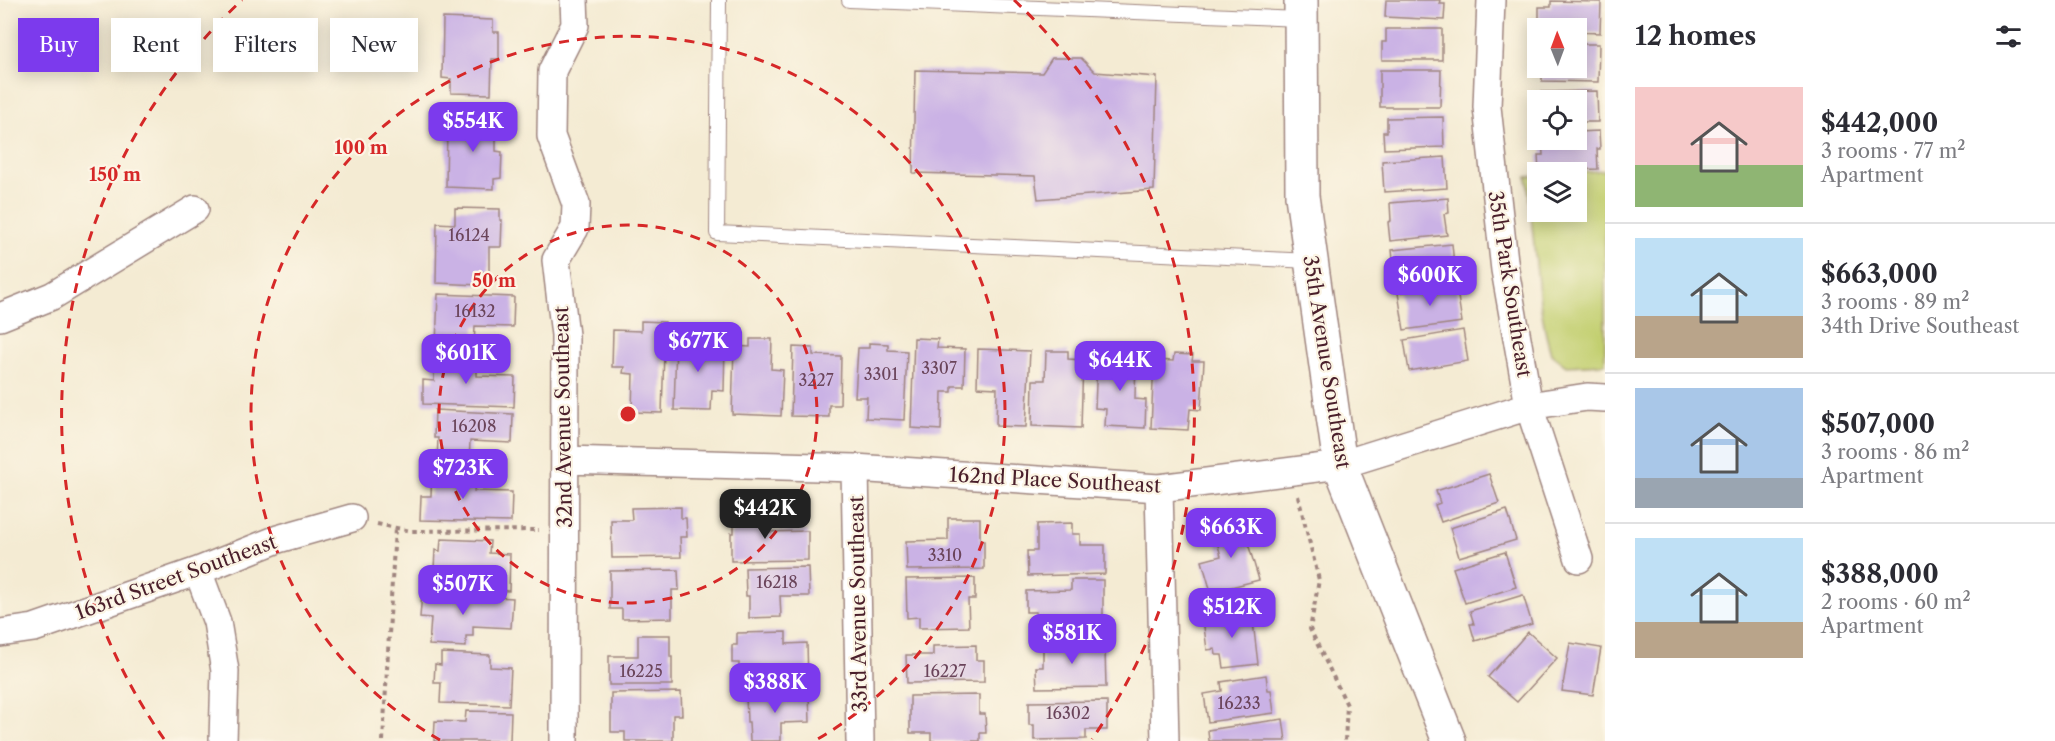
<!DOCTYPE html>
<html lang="en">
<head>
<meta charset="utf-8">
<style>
  body { margin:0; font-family:"Libre Caslon Text",serif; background:#f2f2f3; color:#2b2b33; height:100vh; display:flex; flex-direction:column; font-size:22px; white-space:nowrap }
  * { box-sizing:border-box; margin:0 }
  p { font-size:20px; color:#7c7c81 }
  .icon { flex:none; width:33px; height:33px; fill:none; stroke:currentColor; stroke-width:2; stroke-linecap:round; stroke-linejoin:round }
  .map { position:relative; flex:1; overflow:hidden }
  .drawer { display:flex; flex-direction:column; background:#fff; width:450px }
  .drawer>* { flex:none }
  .top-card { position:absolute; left:18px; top:18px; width:570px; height:54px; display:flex; gap:12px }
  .needle { width:39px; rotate:359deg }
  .controls { position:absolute; left:1527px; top:18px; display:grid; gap:12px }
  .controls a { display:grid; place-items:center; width:60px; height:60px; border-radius:0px; background:#fff; box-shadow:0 3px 15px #0003; font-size:30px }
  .price { position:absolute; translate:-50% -51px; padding:0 14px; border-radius:12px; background:#7c3aed; color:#fff; font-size:20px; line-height:39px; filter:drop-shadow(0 2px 3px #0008) }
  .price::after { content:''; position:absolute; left:50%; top:36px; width:18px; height:14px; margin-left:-9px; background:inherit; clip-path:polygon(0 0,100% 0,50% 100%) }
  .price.on { background:#222; color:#fff }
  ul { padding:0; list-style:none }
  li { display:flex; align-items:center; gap:18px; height:150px; padding:0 30px }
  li+li { border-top:2px solid #e1e1e2 }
  li span { display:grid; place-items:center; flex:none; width:168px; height:120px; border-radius:0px; color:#555 }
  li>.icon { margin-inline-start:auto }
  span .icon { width:72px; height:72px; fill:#fffc; stroke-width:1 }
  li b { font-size:26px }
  h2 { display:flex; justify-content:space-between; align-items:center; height:72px; padding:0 30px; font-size:26px }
  .pill { padding:0 21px; border-radius:0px; background:#fff; box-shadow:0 3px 15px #0003; font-size:21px; line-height:54px }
  .pill.on { background:#7c3aed; color:#fff }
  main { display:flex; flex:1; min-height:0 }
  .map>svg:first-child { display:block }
</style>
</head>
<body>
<main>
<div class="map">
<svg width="1605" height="741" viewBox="0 0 1605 741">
  <rect width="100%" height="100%" fill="#fcf5e5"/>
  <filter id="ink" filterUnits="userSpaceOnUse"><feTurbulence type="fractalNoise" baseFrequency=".0167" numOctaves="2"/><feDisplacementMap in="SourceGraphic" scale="12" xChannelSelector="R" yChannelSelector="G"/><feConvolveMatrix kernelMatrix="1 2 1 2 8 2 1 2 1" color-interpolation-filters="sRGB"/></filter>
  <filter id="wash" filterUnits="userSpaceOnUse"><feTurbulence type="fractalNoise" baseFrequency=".008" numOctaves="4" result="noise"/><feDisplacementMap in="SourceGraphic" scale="24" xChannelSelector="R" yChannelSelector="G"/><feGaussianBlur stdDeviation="1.35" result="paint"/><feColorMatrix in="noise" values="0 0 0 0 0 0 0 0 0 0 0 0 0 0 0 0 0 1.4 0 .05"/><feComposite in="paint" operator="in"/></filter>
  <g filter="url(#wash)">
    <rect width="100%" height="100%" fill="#f4ebd3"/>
    <path fill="#c2cf70" stroke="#86774e" stroke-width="1.5" d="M 1605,170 L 1605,364 L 1566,366 L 1551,354 L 1546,335 L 1540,303 L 1527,177 L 1537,176 L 1538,212 L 1576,212 L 1577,173 Z"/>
    <g id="blocks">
      <path fill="#cab2e5" d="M 1386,0 L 1440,0 L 1439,4 L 1445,4 L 1444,20 L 1385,17 Z
        M 1551,1 L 1601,2 L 1600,33 L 1576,32 L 1576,28 L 1539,28 L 1539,7 L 1551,7 Z
        M 443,18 L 493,20 L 493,32 L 499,32 L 499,59 L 492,59 L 491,94 L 451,93 L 451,79 L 442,78 Z
        M 1386,29 L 1442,29 L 1442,60 L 1382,60 L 1382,42 L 1386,42 Z
        M 1576,44 L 1599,44 L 1598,82 L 1542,81 L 1542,68 L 1576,68 Z
        M 1052,58 L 1081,58 L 1095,72 L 1157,77 L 1154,190 L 1038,199 L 1035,176 L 913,173 L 915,70 L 1042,73 Z
        M 1380,70 L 1441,70 L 1440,107 L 1380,107 Z
        M 1597,91 L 1598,122 L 1576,122 L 1576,100 L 1540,100 L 1540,92 Z
        M 457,114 L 491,114 L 491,132 L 496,132 L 496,151 L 502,152 L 501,178 L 494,179 L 494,189 L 446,187 L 447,127 L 457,128 Z
        M 1443,117 L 1444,147 L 1384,149 L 1383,132 L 1387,132 L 1387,118 Z
        M 1599,131 L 1600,149 L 1597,149 L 1598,169 L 1539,171 L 1538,155 L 1543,155 L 1542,140 L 1576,140 L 1576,132 Z
        M 1445,157 L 1447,188 L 1384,192 L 1382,161 Z
        M 1448,198 L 1449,213 L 1444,214 L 1447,235 L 1390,241 L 1388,222 L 1391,221 L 1390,203 Z
        M 455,208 L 500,209 L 500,220 L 502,220 L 501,247 L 489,247 L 489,272 L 480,272 L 480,285 L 436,283 L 437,223 L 455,224 Z
        M 1452,244 L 1455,275 L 1400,281 L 1399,268 L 1394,269 L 1392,250 Z
        M 1456,284 L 1462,322 L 1404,330 L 1398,293 Z
        M 438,294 L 514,297 L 513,327 L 475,326 L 474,347 L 436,345 Z
        M 641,321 L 665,322 L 662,413 L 632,412 L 633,374 L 623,373 L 624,367 L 612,367 L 613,330 L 641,331 Z
        M 1463,330 L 1468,361 L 1409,371 L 1404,340 Z
        M 695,335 L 714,336 L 714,342 L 725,342 L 724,391 L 712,390 L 711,411 L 674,410 L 676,342 L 695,342 Z
        M 914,338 L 938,339 L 937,348 L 965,349 L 964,386 L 952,386 L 952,392 L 942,392 L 941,430 L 911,428 Z
        M 750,339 L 772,339 L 771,369 L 783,370 L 781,416 L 732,414 L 734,346 L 750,347 Z
        M 869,343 L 888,344 L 888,350 L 907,351 L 904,420 L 866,418 L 867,397 L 855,397 L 858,348 L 869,348 Z
        M 793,347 L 813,348 L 813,355 L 841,356 L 840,405 L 829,405 L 829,417 L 791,416 Z
        M 978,349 L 1030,351 L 1026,427 L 996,426 L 997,388 L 977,387 Z
        M 1046,351 L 1068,351 L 1068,359 L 1083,360 L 1081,428 L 1032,426 L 1033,380 L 1045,380 Z
        M 1114,352 L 1136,353 L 1135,399 L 1146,400 L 1145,428 L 1105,426 L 1106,409 L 1095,408 L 1097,359 L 1114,360 Z
        M 434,353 L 471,354 L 471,366 L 477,366 L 477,376 L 515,377 L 514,407 L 423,404 L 423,380 L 434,381 Z
        M 1174,354 L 1193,355 L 1192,361 L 1204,361 L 1201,410 L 1190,409 L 1188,430 L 1151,428 L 1154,360 L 1173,361 Z
        M 435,410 L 513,414 L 512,443 L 470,441 L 469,463 L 437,461 L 438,438 L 434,438 Z
        M 432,468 L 469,469 L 468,481 L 475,481 L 474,491 L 512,492 L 511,522 L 420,520 L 421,496 L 431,496 Z
        M 1489,474 L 1499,503 L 1441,522 L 1435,505 L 1440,503 L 1436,491 Z
        M 681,507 L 681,518 L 686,518 L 687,537 L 680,537 L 681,557 L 612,558 L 611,520 L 632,520 L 631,508 Z
        M 734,510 L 766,510 L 766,532 L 808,531 L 808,560 L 731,561 L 731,533 L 734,533 Z
        M 1507,510 L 1516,540 L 1459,557 L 1450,528 Z
        M 948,518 L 980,518 L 980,541 L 984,541 L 984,569 L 907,570 L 906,541 L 948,540 Z
        M 1241,520 L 1259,580 L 1211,592 L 1202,561 L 1221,556 L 1213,528 Z
        M 1072,523 L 1072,534 L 1080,534 L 1080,545 L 1105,545 L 1105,574 L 1028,576 L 1027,551 L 1037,551 L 1037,524 Z
        M 441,539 L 490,541 L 489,553 L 510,554 L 509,591 L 440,588 L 440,569 L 434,569 L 435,550 L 440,551 Z
        M 1505,552 L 1516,587 L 1465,603 L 1453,568 Z
        M 808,567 L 809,596 L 780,596 L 781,617 L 749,618 L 749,596 L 746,596 L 745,568 Z
        M 678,570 L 679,590 L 672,590 L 672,618 L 622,619 L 622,609 L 610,609 L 610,571 Z
        M 975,578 L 975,599 L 968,599 L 969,627 L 919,628 L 919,617 L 907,618 L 906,579 Z
        M 1071,580 L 1103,580 L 1103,620 L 1086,620 L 1086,630 L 1037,630 L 1036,612 L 1026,612 L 1026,591 L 1071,590 Z
        M 422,593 L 513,598 L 511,628 L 473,626 L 473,636 L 466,636 L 466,647 L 429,645 L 431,618 L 420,617 Z
        M 1523,595 L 1532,624 L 1475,641 L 1470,624 L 1474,624 L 1470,611 Z
        M 1252,613 L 1258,664 L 1224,668 L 1222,655 L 1216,655 L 1215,649 L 1207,650 L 1203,619 Z
        M 786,632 L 786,644 L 807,643 L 808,680 L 739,683 L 739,663 L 732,663 L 732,645 L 737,645 L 737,633 Z
        M 1528,632 L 1557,658 L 1517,702 L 1488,677 Z
        M 638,635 L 670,635 L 670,657 L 672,657 L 672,685 L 609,685 L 609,656 L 638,656 Z
        M 1093,639 L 1093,649 L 1105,649 L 1106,687 L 1037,688 L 1036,667 L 1043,667 L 1043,640 Z
        M 1570,643 L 1601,648 L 1593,695 L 1562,691 Z
        M 976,645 L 976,660 L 984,660 L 984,682 L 907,683 L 906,655 L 933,655 L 933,646 Z
        M 441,653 L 490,655 L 490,667 L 511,668 L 509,705 L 440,703 L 441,683 L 434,683 L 435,664 L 441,665 Z
        M 1266,675 L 1268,690 L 1271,690 L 1274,713 L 1208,722 L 1204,694 L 1222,691 L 1221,682 Z
        M 681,692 L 682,715 L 673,715 L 673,741 L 625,741 L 625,732 L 611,732 L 611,693 Z
        M 809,693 L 810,722 L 781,723 L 781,741 L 750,741 L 749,722 L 747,722 L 746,694 Z
        M 979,695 L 979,714 L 985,714 L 986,733 L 980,733 L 980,741 L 931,741 L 931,733 L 910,733 L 910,696 Z
        M 1107,701 L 1107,730 L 1086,730 L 1086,739 L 1034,740 L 1034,725 L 1029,725 L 1029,702 Z
        M 466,711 L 511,712 L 510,741 L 434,741 L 435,721 L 465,722 Z
        M 1283,719 L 1286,741 L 1209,741 L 1208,730 Z"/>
    </g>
  </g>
  <g filter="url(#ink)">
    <use href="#blocks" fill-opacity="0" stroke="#9f857f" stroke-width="1.5"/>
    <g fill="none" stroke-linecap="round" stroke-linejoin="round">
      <g stroke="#9f857f" stroke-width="16">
        <path id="service" d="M 719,0 L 717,233 L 1311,261
          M 849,0 L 1301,19"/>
      </g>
      <g stroke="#9f857f" stroke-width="30">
        <path id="minor" d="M 1491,0 L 1487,107 L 1505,270 L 1529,406 L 1579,559
          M 0,317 L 52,296 L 195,209
          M 565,460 L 855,468 L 1159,488 L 1340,465 L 1529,406 L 1587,397 L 1605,398
          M 855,468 L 860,741
          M 1159,488 L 1165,741
          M 198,571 L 217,622 L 225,671 L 223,741
          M 0,633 L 34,628 L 198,571 L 278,539 L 352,518
          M 564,741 L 565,335 L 556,260 L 575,228 L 576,204 L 551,136 L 552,71 L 575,25 L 574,0"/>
      </g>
      <g stroke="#9f857f" stroke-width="36">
        <path id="tertiary" d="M 1301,0 L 1302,196 L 1340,465 L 1449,741"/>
      </g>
      <path stroke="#9f857f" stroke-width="4" stroke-dasharray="4.5 4.5" stroke-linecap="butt" d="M 1298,496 L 1319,580 L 1310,629 L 1347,705 L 1345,741
        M 377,524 L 411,531 L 539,530
        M 383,741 L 395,528"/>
      <use href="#service" stroke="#fff" stroke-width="14"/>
      <use href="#minor" stroke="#fff" stroke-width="27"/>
      <use href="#tertiary" stroke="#fff" stroke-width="33"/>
    </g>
  </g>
  <g fill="none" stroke="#d62828" stroke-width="3" stroke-dasharray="10 8">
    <circle cx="628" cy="414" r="189"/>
    <path d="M440 740A377 377 0 1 1 816 740"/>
    <path d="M164 739A566 566 0 0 1 242 0M1014 0A566 566 0 0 1 1092 739"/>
  </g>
  <g text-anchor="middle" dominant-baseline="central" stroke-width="4.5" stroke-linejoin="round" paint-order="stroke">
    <g font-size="16" fill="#6a445a">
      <text x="469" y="235">16124</text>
      <text x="475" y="311">16132</text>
      <text x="939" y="368">3307</text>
      <text x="881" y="374">3301</text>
      <text x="816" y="380">3227</text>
      <text x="474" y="426">16208</text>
      <text x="945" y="555">3310</text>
      <text x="777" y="582">16218</text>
      <text x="641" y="671">16225</text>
      <text x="945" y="671">16227</text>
      <text x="1239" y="703">16233</text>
      <text x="1068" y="713">16302</text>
    </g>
    <g font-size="20" fill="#4a1f2b" stroke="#fcf5e5">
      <text transform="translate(1510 284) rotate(81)">35th Park Southeast</text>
      <text transform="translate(1327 362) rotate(81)">35th Avenue Southeast</text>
      <text transform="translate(563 417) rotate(-91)">32nd Avenue Southeast</text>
      <text transform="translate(1055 480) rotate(3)">162nd Place Southeast</text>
      <text transform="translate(176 577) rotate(-20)">163rd Street Southeast</text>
      <text transform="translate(858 604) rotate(-91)">33rd Avenue Southeast</text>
    </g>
  </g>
  <circle cx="628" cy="414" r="9" fill="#d62828" stroke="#fcf5e5" stroke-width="3"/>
  <g font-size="18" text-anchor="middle" font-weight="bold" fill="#d62828" stroke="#fcf5e5" stroke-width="4.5" stroke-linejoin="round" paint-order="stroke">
    <text x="361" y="154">100 m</text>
    <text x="115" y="181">150 m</text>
    <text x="494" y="287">50 m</text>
  </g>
</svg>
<div class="controls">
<a><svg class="needle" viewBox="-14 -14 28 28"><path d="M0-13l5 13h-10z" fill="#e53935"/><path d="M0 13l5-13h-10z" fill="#7c7c81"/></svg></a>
<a><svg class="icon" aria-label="locate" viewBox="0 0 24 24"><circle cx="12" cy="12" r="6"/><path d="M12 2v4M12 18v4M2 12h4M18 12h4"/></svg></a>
<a><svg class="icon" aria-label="layers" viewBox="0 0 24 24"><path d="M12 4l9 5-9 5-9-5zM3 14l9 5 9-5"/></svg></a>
</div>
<b class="price" style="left:473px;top:153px">$554K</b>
<b class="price" style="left:1430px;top:307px">$600K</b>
<b class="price" style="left:698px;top:373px">$677K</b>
<b class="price" style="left:466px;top:385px">$601K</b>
<b class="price" style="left:1120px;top:392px">$644K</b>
<b class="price" style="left:463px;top:500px">$723K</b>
<b class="price on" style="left:765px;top:540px">$442K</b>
<b class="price" style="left:1231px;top:559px">$663K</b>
<b class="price" style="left:463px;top:616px">$507K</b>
<b class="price" style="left:1232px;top:639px">$512K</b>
<b class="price" style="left:1072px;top:665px">$581K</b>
<b class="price" style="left:775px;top:714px">$388K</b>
<div class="top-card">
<a class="pill on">Buy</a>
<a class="pill">Rent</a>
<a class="pill">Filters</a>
<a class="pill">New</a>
</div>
</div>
<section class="drawer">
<h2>12 homes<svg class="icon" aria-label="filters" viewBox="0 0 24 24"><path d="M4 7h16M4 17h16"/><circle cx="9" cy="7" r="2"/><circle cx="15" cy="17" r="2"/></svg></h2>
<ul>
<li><span style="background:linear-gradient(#f6c9c9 65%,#8fb573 0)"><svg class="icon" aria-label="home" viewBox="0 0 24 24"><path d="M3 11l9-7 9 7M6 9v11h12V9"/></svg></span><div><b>$442,000</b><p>3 rooms · 77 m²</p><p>Apartment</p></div></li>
<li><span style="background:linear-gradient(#bfe0f5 65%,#b9a48a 0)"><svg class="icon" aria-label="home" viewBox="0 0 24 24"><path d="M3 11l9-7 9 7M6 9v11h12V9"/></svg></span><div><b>$663,000</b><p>3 rooms · 89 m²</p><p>34th Drive Southeast</p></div></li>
<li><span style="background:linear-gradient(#a9c7e8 75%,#9aa5b1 0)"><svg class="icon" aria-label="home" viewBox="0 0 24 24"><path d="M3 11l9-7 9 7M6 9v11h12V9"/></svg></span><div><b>$507,000</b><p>3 rooms · 86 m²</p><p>Apartment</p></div></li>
<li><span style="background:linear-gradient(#bfe0f5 70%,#b9a48a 0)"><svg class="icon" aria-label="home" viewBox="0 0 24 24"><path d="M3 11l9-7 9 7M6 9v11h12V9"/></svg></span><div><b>$388,000</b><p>2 rooms · 60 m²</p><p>Apartment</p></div></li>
</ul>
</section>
</main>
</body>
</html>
